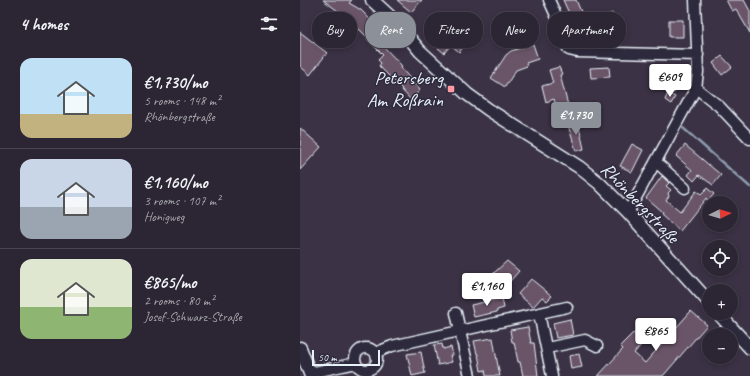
<!DOCTYPE html>
<html lang="en">
<head>
<meta charset="utf-8">
<style>
  body { margin:0; font-family:Caveat,sans-serif; background:#383240; color:#f1f3f6; height:100vh; display:flex; flex-direction:column; font-size:15px; white-space:nowrap }
  * { box-sizing:border-box; margin:0 }
  p { font-size:13px; color:#a6a5ac }
  .icon { flex:none; width:22px; height:22px; fill:none; stroke:currentColor; stroke-width:2; stroke-linecap:round; stroke-linejoin:round }
  .map { position:relative; flex:1; overflow:hidden }
  .details { display:flex; flex-direction:column; background:#2c2634; width:300px }
  .details>* { flex:none }
  .banner { position:absolute; left:12px; top:12px; width:378px; height:36px; display:flex; gap:8px }
  .needle { width:26px; rotate:85deg }
  .tools { position:absolute; left:402px; top:196px; display:grid; gap:8px }
  .tools a { display:grid; place-items:center; width:36px; height:36px; border-radius:50%; background:#2c2634; box-shadow:0 2px 6px #0003,0 0 0 1px #48434f; font-size:20px }
  .scale { position:absolute; left:12px; bottom:10px; width:68px; box-sizing:border-box; padding-left:4px; border:2px solid #e8f1f8; border-top:0; font-size:11px; line-height:14px; white-space:nowrap; color:#e8f1f8; -webkit-text-stroke:3px #2f2a3d; paint-order:stroke }
  .price { position:absolute; translate:-50% -34px; padding:0 9px; border-radius:4px; background:#fff; color:#222; font-size:13px; line-height:26px; filter:drop-shadow(0 1px 2px #0008) }
  .price::after { content:''; position:absolute; left:50%; top:24px; width:12px; height:9px; margin-left:-6px; background:inherit; clip-path:polygon(0 0,100% 0,50% 100%) }
  .price.current { background:#8c9099; color:#fff }
  ul { padding:0; list-style:none }
  li { display:flex; align-items:center; gap:12px; height:100px; padding:0 20px }
  li+li { border-top:1px solid #48434f }
  li span { display:grid; place-items:center; flex:none; width:112px; height:80px; border-radius:12px; color:#555 }
  li>.icon { margin-inline-start:auto }
  span .icon { width:48px; height:48px; fill:#fffc; stroke-width:1 }
  li b { font-size:17px }
  h2 { display:flex; justify-content:space-between; align-items:center; height:48px; padding:0 20px; font-size:17px }
  .tag { padding:0 14px; border-radius:16px; background:#2c2634; box-shadow:0 2px 6px #0003,0 0 0 1px #48434f; font-size:14px; line-height:36px }
  .tag.current { background:#8c9099; color:#fff }
  main { display:flex; flex:1; min-height:0 }
  .map>svg:first-child { display:block }
</style>
</head>
<body>
<main>
<section class="details">
<h2>4 homes<svg class="icon" aria-label="filters" viewBox="0 0 24 24"><path d="M4 7h16M4 17h16"/><circle cx="9" cy="7" r="2"/><circle cx="15" cy="17" r="2"/></svg></h2>
<ul>
<li><span style="background:linear-gradient(#bfe0f5 70%,#c2b280 0)"><svg class="icon" aria-label="home" viewBox="0 0 24 24"><path d="M3 11l9-7 9 7M6 9v11h12V9"/></svg></span><div><b>€1,730/mo</b><p>5 rooms · 148 m²</p><p>Rhönbergstraße</p></div></li>
<li><span style="background:linear-gradient(#c9d6e8 60%,#9aa5b1 0)"><svg class="icon" aria-label="home" viewBox="0 0 24 24"><path d="M3 11l9-7 9 7M6 9v11h12V9"/></svg></span><div><b>€1,160/mo</b><p>3 rooms · 107 m²</p><p>Honigweg</p></div></li>
<li><span style="background:linear-gradient(#dfe7d0 60%,#8fb573 0)"><svg class="icon" aria-label="home" viewBox="0 0 24 24"><path d="M3 11l9-7 9 7M6 9v11h12V9"/></svg></span><div><b>€865/mo</b><p>2 rooms · 80 m²</p><p>Josef-Schwarz-Straße</p></div></li>
</ul>
</section>
<div class="map">
<svg width="450" height="376" viewBox="0 0 450 376">
  <rect width="100%" height="100%" fill="#3b3245"/>
  <filter id="ink" filterUnits="userSpaceOnUse"><feTurbulence type="fractalNoise" baseFrequency=".025" numOctaves="2"/><feDisplacementMap in="SourceGraphic" scale="8" xChannelSelector="R" yChannelSelector="G"/><feConvolveMatrix kernelMatrix="1 2 1 2 8 2 1 2 1" color-interpolation-filters="sRGB"/></filter>
  <g filter="url(#ink)">
    <g fill="none" stroke-linecap="round" stroke-linejoin="round">
      <path stroke="#8d9cae" stroke-width="2.5" d="M 383,128 L 450,187"/>
    </g>
    <path fill="#6b5467" stroke="#e8f1f8" d="M 23,0 L 52,0 L 49,3 L 61,10 L 89,39 L 83,46 L 102,66 L 101,68 L 120,90 L 111,100 L 101,89 L 102,89 L 79,66 L 81,63 L 78,60 L 83,55 L 67,39 L 68,38 L 42,12 L 42,14 Z
      M 97,0 L 122,0 L 111,12 Z
      M 263,0 L 276,0 L 287,26 L 286,27 L 292,39 L 281,44 L 275,33 L 277,32 L 276,30 L 280,28 L 277,18 L 272,20 Z
      M 426,0 L 444,0 L 450,11 L 450,33 L 436,9 L 432,11 Z
      M 312,13 L 321,32 L 311,37 L 301,19 Z
      M 219,19 L 221,25 L 228,23 L 230,31 L 207,36 L 203,24 Z
      M 369,20 L 383,20 L 383,37 L 369,37 Z
      M 153,27 L 169,41 L 159,52 L 151,45 L 144,53 L 138,48 L 145,40 L 143,39 Z
      M 0,32 L 27,53 L 10,75 L 0,66 Z
      M 233,44 L 238,59 L 226,63 L 227,66 L 216,70 L 205,87 L 191,78 L 206,55 L 211,51 Z
      M 422,56 L 432,67 L 422,75 L 413,63 Z
      M 371,66 L 384,73 L 374,93 L 364,88 L 369,78 L 366,76 Z
      M 259,67 L 262,74 L 260,75 L 269,109 L 258,112 L 254,99 L 246,102 L 242,86 L 253,83 L 249,70 Z
      M 309,67 L 310,77 L 291,78 L 290,68 Z
      M 368,93 L 375,97 L 371,104 L 365,100 Z
      M 278,122 L 284,149 L 276,151 L 268,125 Z
      M 0,128 L 21,147 L 0,170 Z
      M 332,144 L 343,150 L 332,172 L 320,166 Z
      M 385,145 L 421,175 L 413,185 L 399,175 L 394,181 L 388,175 L 392,170 L 376,156 Z
      M 362,176 L 369,183 L 366,186 L 371,190 L 368,193 L 369,196 L 366,200 L 380,212 L 396,191 L 401,194 L 407,188 L 414,194 L 408,201 L 406,198 L 380,231 L 361,214 L 362,212 L 346,198 Z
      M 207,261 L 219,271 L 197,296 L 183,283 Z
      M 231,279 L 252,296 L 247,301 L 242,297 L 233,307 L 218,294 Z
      M 202,298 L 204,308 L 197,310 L 197,312 L 174,317 L 171,305 Z
      M 391,311 L 407,325 L 363,376 L 298,376 L 323,349 L 320,346 L 333,333 L 338,337 L 336,340 L 341,345 L 334,353 L 345,363 Z
      M 270,319 L 273,335 L 256,338 L 253,323 Z
      M 228,327 L 231,343 L 234,343 L 238,376 L 223,376 L 220,362 L 218,362 L 214,342 L 212,342 L 210,330 Z
      M 193,338 L 197,361 L 200,376 L 186,376 L 185,370 L 181,371 L 178,354 L 177,354 L 174,341 Z
      M 142,344 L 143,349 L 151,347 L 153,355 L 150,355 L 152,362 L 138,365 L 134,345 Z
      M 121,352 L 125,373 L 112,376 L 107,354 Z
      M 279,354 L 282,367 L 271,369 L 269,356 Z"/>
    <g fill="none" stroke-linecap="round" stroke-linejoin="round">
      <g stroke="#e8f1f8" stroke-width="13">
        <path id="minor" d="M 249,0 L 259,22 L 264,41 L 269,50 L 277,52 L 398,55
          M 396,88 L 419,106 L 450,139
          M 356,162 L 385,188
          M 328,212 L 396,88 L 398,72 L 395,0
          M 156,313 L 170,376
          M 239,314 L 252,376
          M 247,348 L 285,340 L 297,346
          M55 359a11 11 0 1 1 22 0a11 11 0 1 1-22 0Z
          M 75,353 L 92,346 L 267,307
          M 10,373 L 56,363"/>
      </g>
      <g stroke="#e8f1f8" stroke-width="15">
        <path id="tertiary" d="M 72,0 L 96,22 L 120,51 L 167,94 L 189,110 L 279,167 L 299,183 L 328,212 L 409,302
          M 418,313 L 450,348
          M 0,348 L 11,376"/>
      </g>
      <use href="#minor" stroke="#2f2a3d" stroke-width="10"/>
      <use href="#tertiary" stroke="#2f2a3d" stroke-width="12"/>
    </g>
  </g>
  <rect fill="#ff9aa2" stroke="#2f2a3d" stroke-width="1.5" x="147" y="85" width="8" height="8" rx="2"/>
  <g text-anchor="middle" dominant-baseline="central" stroke-width="3" stroke-linejoin="round" paint-order="stroke">
    <g font-size="19" fill="#e8f1f8" stroke="#2f2a3d" text-anchor="end">
      <text x="143" y="78">Petersberg<tspan x="143" dy="22">Am Roßrain</tspan></text>
    </g>
    <g font-size="19" fill="#e8f1f8" stroke="#2f2a3d">
      <text transform="translate(340 203) rotate(46)">Rhönbergstraße</text>
    </g>
  </g>
</svg>
<div class="tools">
<a><svg class="needle" viewBox="-14 -14 28 28"><path d="M0-13l5 13h-10z" fill="#e53935"/><path d="M0 13l5-13h-10z" fill="#a6a5ac"/></svg></a>
<a><svg class="icon" aria-label="locate" viewBox="0 0 24 24"><circle cx="12" cy="12" r="6"/><path d="M12 2v4M12 18v4M2 12h4M18 12h4"/></svg></a>
<a>+</a>
<a>−</a>
</div>
<div class="scale">50 m</div>
<b class="price" style="left:370px;top:98px">€609</b>
<b class="price current" style="left:276px;top:136px">€1,730</b>
<b class="price" style="left:187px;top:307px">€1,160</b>
<b class="price" style="left:356px;top:352px">€865</b>
<div class="banner">
<a class="tag">Buy</a>
<a class="tag current">Rent</a>
<a class="tag">Filters</a>
<a class="tag">New</a>
<a class="tag">Apartment</a>
</div>
</div>
</main>
</body>
</html>
